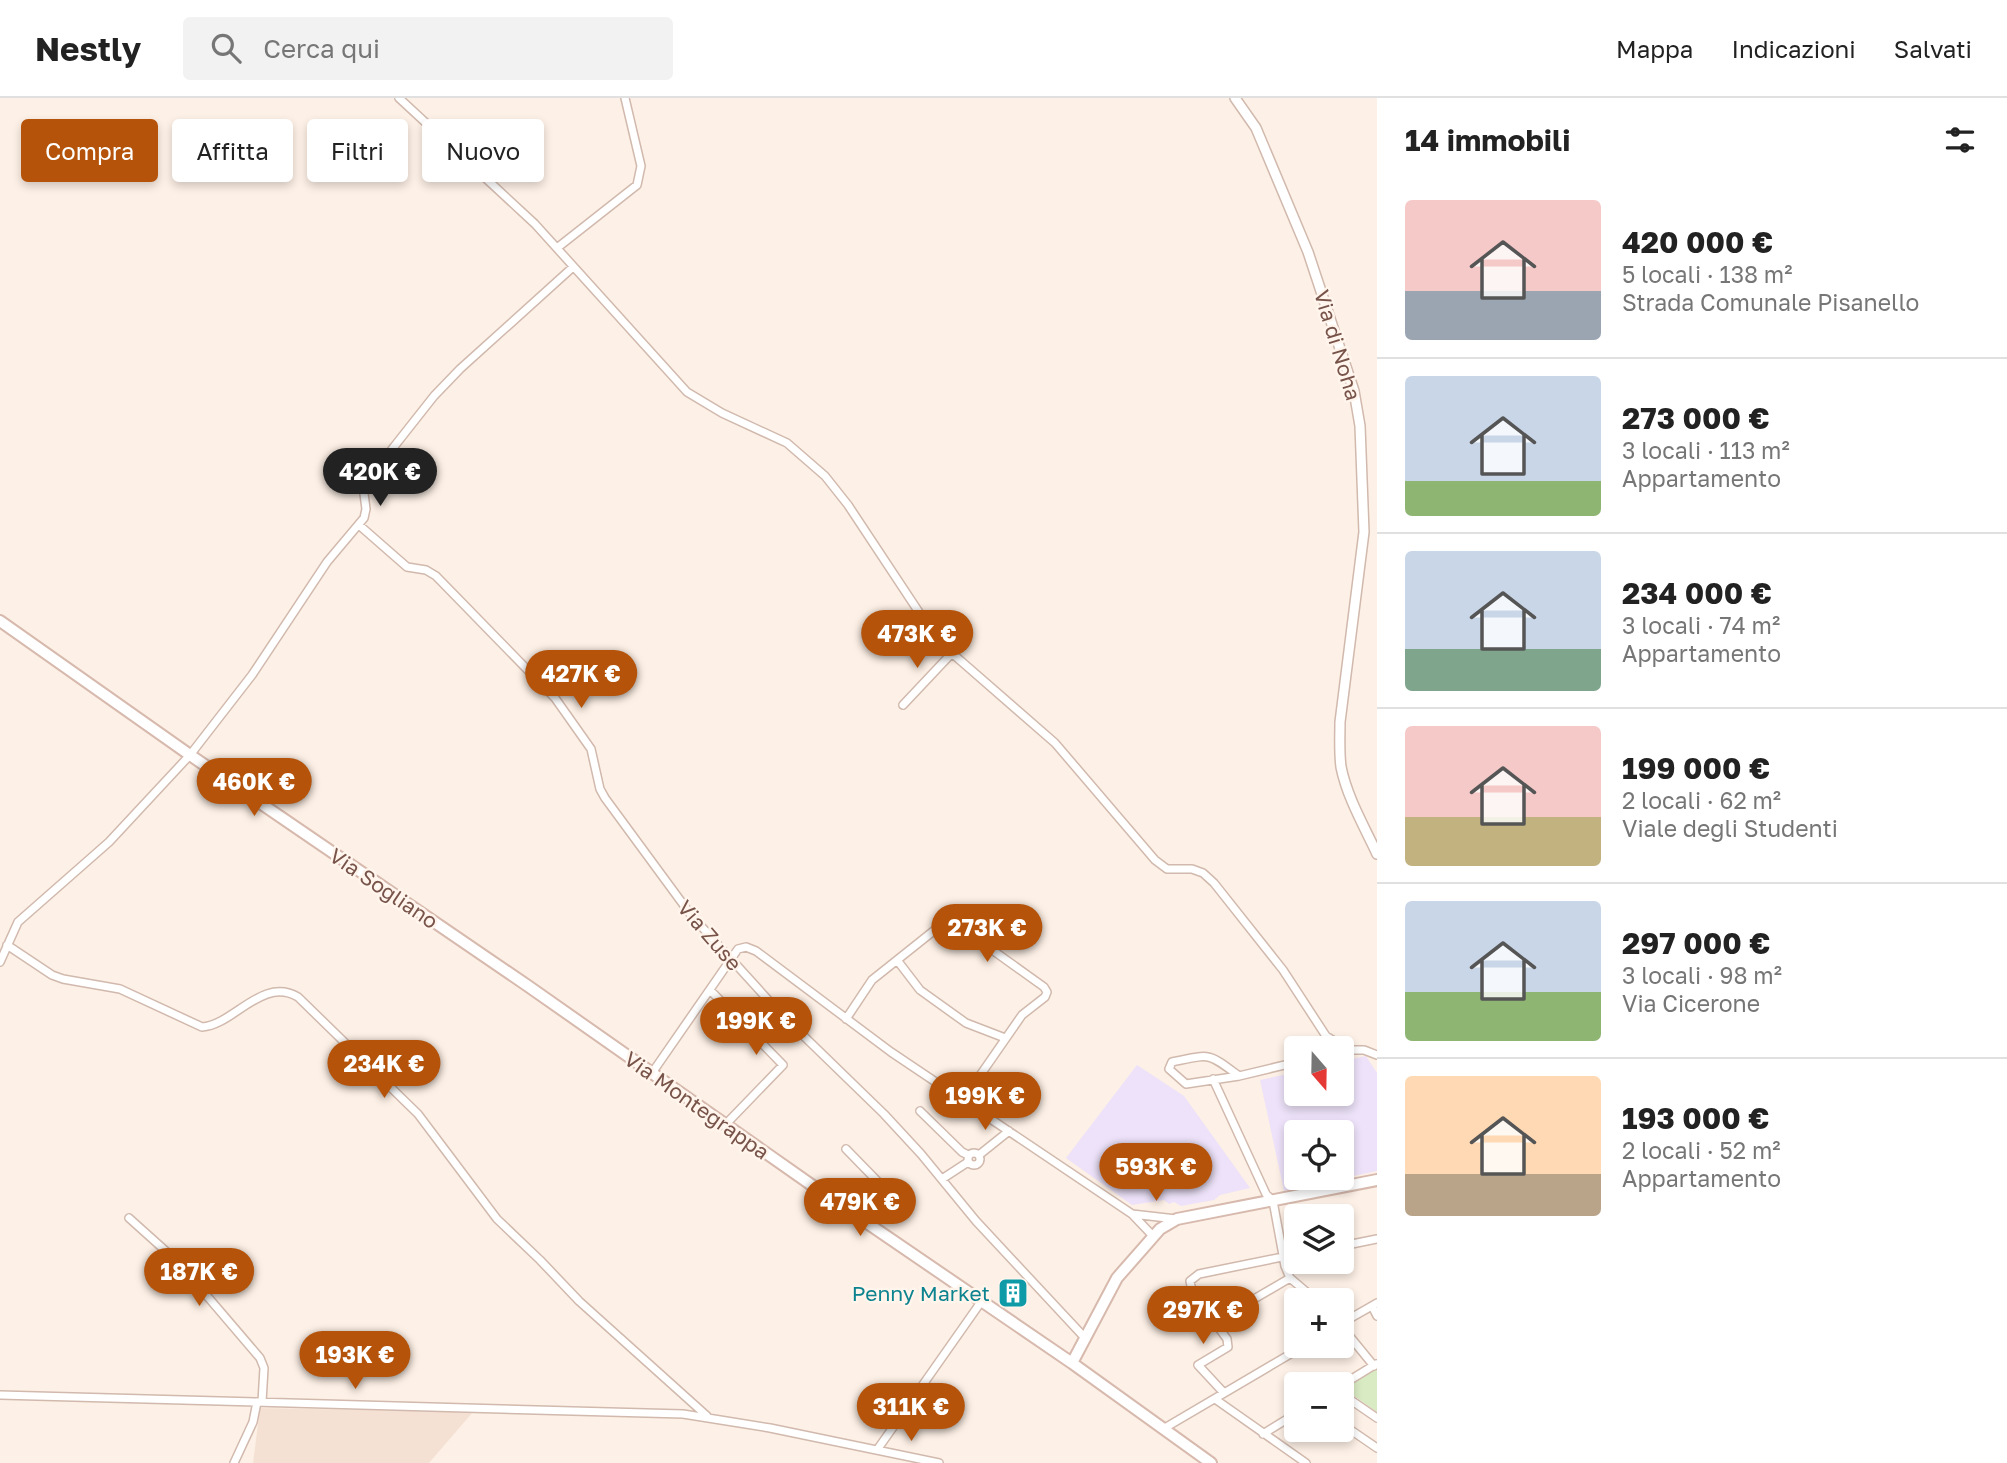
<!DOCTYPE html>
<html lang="it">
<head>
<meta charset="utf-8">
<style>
  body { margin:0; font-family:"Golos Text",sans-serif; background:#f2f2f2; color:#222; height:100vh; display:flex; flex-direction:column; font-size:26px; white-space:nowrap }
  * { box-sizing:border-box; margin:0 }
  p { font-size:23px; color:#767676 }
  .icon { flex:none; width:38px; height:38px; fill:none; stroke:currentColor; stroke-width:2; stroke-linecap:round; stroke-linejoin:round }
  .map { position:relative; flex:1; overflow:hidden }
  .sheet { display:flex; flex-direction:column; background:#fff; width:630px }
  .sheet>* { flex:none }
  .top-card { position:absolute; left:21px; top:21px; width:665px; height:63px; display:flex; gap:14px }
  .needle { width:46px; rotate:160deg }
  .controls { position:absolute; left:1284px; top:938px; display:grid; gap:14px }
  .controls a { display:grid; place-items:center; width:70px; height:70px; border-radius:7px; background:#fff; box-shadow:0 4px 10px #0003; font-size:35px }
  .price { position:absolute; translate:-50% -60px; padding:0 16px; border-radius:24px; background:#b45309; color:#fff; font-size:23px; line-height:46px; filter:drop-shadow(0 2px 4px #0008) }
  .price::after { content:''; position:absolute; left:50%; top:42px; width:21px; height:16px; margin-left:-10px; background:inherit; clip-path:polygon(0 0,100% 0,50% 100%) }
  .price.on { background:#222; color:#fff }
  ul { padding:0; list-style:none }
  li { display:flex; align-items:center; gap:21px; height:175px; padding:0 28px }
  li+li { border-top:2px solid #e0e0e0 }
  li span { display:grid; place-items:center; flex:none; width:196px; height:140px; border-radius:7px; color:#555 }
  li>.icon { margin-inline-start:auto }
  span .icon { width:84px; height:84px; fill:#fffc; stroke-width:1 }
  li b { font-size:30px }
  h2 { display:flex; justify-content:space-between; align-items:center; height:84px; padding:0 28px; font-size:30px }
  .chip { padding:0 24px; border-radius:7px; background:#fff; box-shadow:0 4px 10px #0003; font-size:24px; line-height:63px }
  .chip.on { background:#b45309; color:#fff }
  header { display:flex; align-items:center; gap:42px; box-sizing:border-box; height:98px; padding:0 35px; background:#fff; border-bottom:2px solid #e0e0e0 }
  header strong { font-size:33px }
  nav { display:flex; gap:38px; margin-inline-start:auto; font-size:24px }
  .search { width:490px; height:63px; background:#f2f2f2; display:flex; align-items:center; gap:18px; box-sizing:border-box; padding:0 24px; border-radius:7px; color:#767676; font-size:26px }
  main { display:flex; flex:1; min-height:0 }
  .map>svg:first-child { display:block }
</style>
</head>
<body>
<header>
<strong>Nestly</strong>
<div class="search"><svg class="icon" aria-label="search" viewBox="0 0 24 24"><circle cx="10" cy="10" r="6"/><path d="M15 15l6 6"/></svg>Cerca qui</div>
<nav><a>Mappa</a><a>Indicazioni</a><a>Salvati</a></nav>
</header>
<main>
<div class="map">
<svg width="1377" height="1365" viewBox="0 0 1377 1365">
  <rect width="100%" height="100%" fill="#fdf0e6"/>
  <path fill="#f5e1d4" d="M 260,1310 L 473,1314 L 429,1365 L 253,1365 Z"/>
  <path fill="#ede2f9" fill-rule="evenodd" d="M 1366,958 L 1377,975 L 1377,1073 L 1284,1093 L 1260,982 L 1297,974 L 1297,996 L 1342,996 L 1342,963 ZM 1297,1034 L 1342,1034 L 1342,1080 L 1297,1080 Z
    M 1137,967 L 1184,998 L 1250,1090 L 1220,1097 L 1214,1102 L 1181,1108 L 1174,1104 L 1169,1106 L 1164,1102 L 1132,1107 L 1066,1060 Z"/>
  <path fill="#d9ebc3" d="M 1377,1270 L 1377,1314 L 1343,1290 Z"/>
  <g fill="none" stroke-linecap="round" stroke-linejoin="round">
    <g stroke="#d1b9ad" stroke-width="10">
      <path id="minor" d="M 399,0 L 535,126 L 687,294 L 722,315 L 787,345 L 825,378 L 848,407 L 938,543 L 1055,645 L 1155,762 L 1167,771 L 1192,771 L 1203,775 L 1214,785 L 1283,872 L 1326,938 L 1349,952 L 1364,952 L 1377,957
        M 557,150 L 637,87 L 641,68 L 625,0
        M 359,427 L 407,469 L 426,472 L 436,478 L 555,600 L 591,651 L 600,691 L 605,700 L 691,817 L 781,916 L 884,1016 L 921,1056 L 976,1123 L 1086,1241
        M 903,607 L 952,555
        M 7,847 L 52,877 L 63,881 L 120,891 L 202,929 C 234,927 262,878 298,899 L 418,1016 L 497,1121 L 540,1162 L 579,1203 L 707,1318
        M 897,862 L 920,892 L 966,925 L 1005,940
        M 0,864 L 18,824 L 109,744 L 190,657 L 252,577 L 327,464 L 364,420 L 366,411 L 363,388 L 434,298 L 460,271 L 573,169
        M 710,892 L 783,967 L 725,1027
        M 846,921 L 872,882 L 941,827 L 956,826 L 1044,889 L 1047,894 L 1045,899 L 1022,917 L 963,1002
        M 652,975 L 731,861 L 738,851 L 746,849 L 756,853 L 891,954 L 1132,1116 L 1153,1138
        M 1239,978 C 1207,954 1211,956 1172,964 L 1169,971 L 1186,986 L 1239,978 L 1297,964
        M 1213,981 L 1266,1096 L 1273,1103 L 1285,1168 L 1290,1180 L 1316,1202
        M 920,1013 L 962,1054 L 968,1057
        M 846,1051 L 886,1092 L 859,1120
        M968 1061a6 6 0 1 1 12 0a6 6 0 1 1-12 0Z
        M 979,1057 L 1009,1033
        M 942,1081 L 968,1064
        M 1132,1116 L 1176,1121
        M 129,1120 L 178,1164 L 260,1260 L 264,1270 L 262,1304
        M 1342,1148 L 1377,1141
        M 1372,1208 L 1377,1218
        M 1213,1225 L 1290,1180
        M 1342,1225 L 1377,1205
        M 1342,1229 L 1374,1268
        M 1342,1287 L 1376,1266
        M 1224,1295 L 1198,1267 L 1228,1249 L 1227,1241 L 1192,1193 L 1190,1183 L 1199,1176 L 1297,1156
        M 1342,1296 L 1377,1320
        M 0,1297 L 683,1316 L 770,1330 L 939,1365
        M 1215,1301 L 1306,1365
        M 1342,1326 L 1377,1350
        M 1163,1331 L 1304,1248
        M 1263,1336 L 1297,1315
        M 877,1352 L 981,1204
        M 234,1365 L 253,1324 L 257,1304"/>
    </g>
    <g stroke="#d1b9ad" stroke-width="12">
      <path id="tertiary" d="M 1235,0 L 1256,30 L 1308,154 L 1354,293 L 1360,328 L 1364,434 L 1340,624 C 1340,639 1339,654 1341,669 C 1347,699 1364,728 1377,756"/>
    </g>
    <g stroke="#d7b9ad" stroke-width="14">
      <path id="secondary" d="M 0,523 L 190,657 L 528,888 L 813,1088 L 1072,1265 L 1211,1365
        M 1072,1265 L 1117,1180 L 1160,1131 L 1177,1121 L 1377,1082"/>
    </g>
    <use href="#minor" stroke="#fff" stroke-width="7"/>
    <use href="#tertiary" stroke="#fff" stroke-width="9"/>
    <use href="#secondary" stroke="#fff" stroke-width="10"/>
  </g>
  <defs>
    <g id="building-square" transform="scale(1.575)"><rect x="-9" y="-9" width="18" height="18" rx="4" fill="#0f9aa8" stroke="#fff5ec"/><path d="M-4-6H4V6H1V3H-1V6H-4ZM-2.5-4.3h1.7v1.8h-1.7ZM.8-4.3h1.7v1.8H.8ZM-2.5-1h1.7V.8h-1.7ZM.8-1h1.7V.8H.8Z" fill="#fff"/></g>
  </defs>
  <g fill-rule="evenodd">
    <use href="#building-square" x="1013" y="1195"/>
  </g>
  <g text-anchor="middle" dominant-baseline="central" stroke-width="5" stroke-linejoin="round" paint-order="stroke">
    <g font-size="21" fill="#775349" stroke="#fff5ec">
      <text transform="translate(1338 247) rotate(73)">Via di Noha</text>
      <text transform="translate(384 790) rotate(34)">Via Sogliano</text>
      <text transform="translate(710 837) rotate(49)">Via Zuse</text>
      <text transform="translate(697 1007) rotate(35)">Via Montegrappa</text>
    </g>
    <g font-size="21" fill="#0d838f" stroke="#fff5ec" text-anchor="end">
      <text x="990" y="1195">Penny Market</text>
    </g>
  </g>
</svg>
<div class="controls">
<a><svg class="needle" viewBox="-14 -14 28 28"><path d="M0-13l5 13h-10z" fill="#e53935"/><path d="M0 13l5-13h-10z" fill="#767676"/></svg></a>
<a><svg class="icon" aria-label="locate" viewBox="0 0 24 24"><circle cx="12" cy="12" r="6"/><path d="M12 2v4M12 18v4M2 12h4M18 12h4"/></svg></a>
<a><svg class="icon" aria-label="layers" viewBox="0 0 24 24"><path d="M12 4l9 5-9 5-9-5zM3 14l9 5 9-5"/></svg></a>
<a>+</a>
<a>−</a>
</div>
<b class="price on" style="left:380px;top:410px">420K €</b>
<b class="price" style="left:917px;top:572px">473K €</b>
<b class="price" style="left:581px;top:612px">427K €</b>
<b class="price" style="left:254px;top:720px">460K €</b>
<b class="price" style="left:987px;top:866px">273K €</b>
<b class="price" style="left:756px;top:959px">199K €</b>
<b class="price" style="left:384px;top:1002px">234K €</b>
<b class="price" style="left:985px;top:1034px">199K €</b>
<b class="price" style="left:1156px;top:1105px">593K €</b>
<b class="price" style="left:860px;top:1140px">479K €</b>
<b class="price" style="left:199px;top:1210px">187K €</b>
<b class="price" style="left:1203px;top:1248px">297K €</b>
<b class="price" style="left:355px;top:1293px">193K €</b>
<b class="price" style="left:911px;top:1345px">311K €</b>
<div class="top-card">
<a class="chip on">Compra</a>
<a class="chip">Affitta</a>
<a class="chip">Filtri</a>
<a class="chip">Nuovo</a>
</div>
</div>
<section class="sheet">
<h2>14 immobili<svg class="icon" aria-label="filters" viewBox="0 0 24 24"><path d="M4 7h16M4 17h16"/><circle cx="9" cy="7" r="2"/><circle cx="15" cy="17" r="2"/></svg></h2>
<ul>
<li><span style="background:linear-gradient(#f6c9c9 65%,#9aa5b1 0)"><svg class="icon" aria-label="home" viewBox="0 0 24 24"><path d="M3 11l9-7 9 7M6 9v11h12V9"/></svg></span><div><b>420 000 €</b><p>5 locali · 138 m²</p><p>Strada Comunale Pisanello</p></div></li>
<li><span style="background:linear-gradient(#c9d6e8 75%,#8fb573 0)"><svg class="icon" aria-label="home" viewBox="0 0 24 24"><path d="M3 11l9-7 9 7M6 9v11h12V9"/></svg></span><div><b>273 000 €</b><p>3 locali · 113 m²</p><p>Appartamento</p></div></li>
<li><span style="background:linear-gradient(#c9d6e8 70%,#7fa58c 0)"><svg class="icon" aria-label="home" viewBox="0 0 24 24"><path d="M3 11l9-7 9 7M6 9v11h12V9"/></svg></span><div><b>234 000 €</b><p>3 locali · 74 m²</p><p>Appartamento</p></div></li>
<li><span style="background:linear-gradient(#f6c9c9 65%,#c2b280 0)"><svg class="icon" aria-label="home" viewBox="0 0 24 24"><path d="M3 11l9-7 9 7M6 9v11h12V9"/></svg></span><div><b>199 000 €</b><p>2 locali · 62 m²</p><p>Viale degli Studenti</p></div></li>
<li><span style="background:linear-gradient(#c9d6e8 65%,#8fb573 0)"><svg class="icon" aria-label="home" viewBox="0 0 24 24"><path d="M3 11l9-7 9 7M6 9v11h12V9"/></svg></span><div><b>297 000 €</b><p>3 locali · 98 m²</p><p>Via Cicerone</p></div></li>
<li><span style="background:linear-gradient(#ffd9b3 70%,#b9a48a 0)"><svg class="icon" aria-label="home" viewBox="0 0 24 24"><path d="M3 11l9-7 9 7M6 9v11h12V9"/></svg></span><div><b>193 000 €</b><p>2 locali · 52 m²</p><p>Appartamento</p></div></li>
</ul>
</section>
</main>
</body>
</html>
